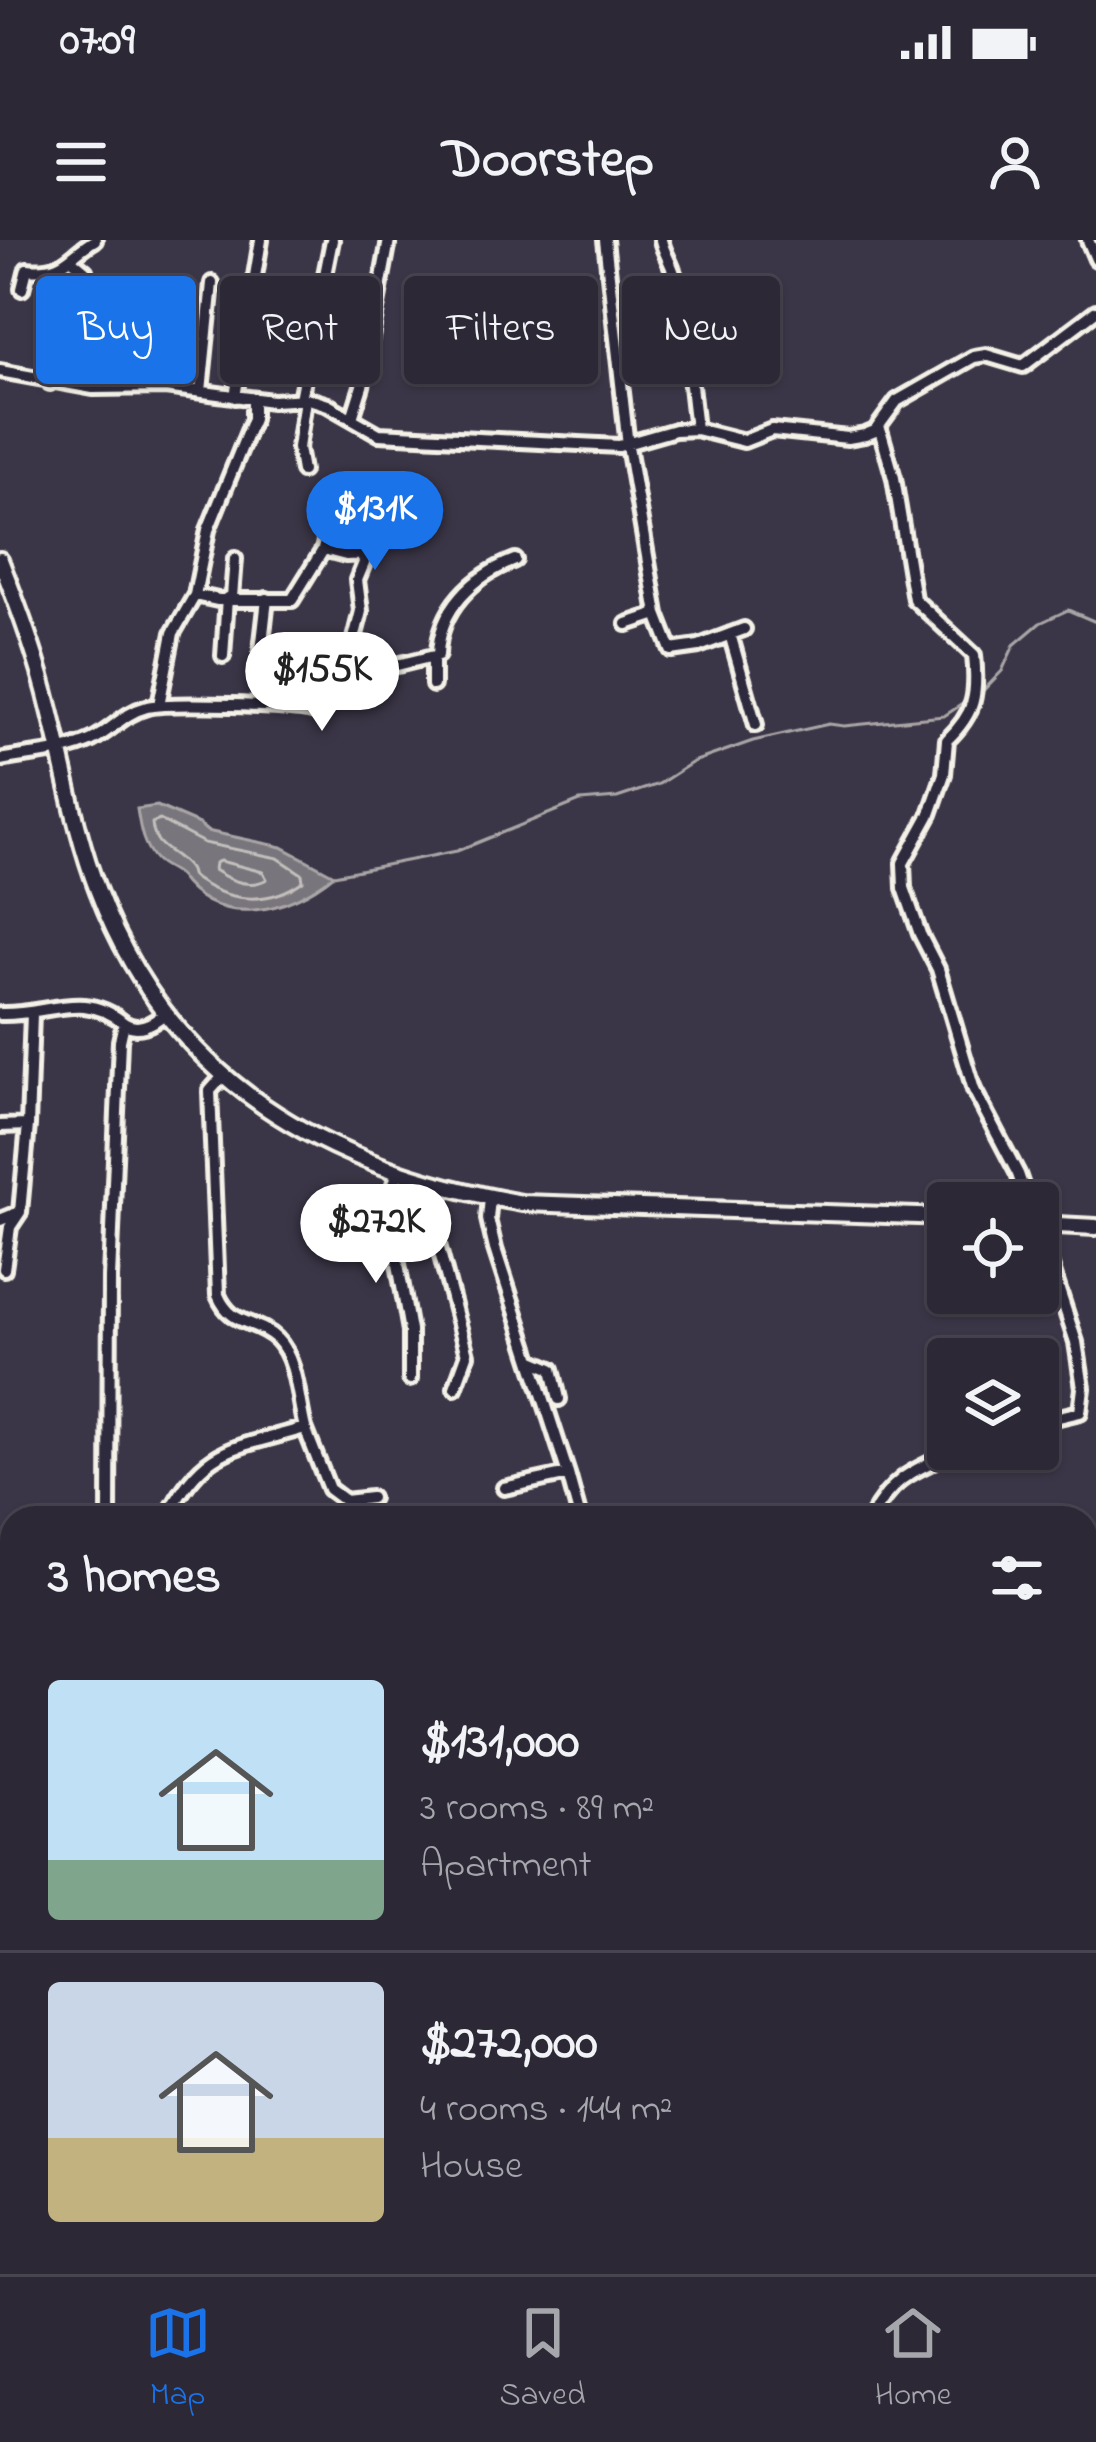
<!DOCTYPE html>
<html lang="en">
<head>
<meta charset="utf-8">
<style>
  body { margin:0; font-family:"Indie Flower",sans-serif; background:#34303d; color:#f1f3f6; height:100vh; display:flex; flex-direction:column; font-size:45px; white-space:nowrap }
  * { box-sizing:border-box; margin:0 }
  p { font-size:39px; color:#a6a6ad }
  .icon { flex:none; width:66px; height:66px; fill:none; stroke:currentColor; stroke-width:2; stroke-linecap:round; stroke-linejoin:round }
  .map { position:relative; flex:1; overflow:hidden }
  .details { position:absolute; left:0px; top:1266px; width:1098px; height:768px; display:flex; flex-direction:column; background:#2c2835; border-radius:36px 36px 0 0; box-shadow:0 3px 9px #0004,0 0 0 3px #484450 }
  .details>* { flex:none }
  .banner { position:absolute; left:36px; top:36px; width:1026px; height:108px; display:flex; gap:24px }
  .controls { position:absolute; left:927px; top:942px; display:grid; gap:24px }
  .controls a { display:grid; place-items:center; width:132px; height:132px; border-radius:12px; background:#2c2835; box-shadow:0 3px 9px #0004,0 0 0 3px #484450; font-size:60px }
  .price { position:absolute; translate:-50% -102px; padding:0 27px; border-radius:42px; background:#fff; color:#222; font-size:39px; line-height:78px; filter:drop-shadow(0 3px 6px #0008) }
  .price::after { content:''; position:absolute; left:50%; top:72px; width:36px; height:27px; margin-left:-18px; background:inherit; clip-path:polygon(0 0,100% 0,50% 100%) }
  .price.active { background:#1a73e8; color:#fff }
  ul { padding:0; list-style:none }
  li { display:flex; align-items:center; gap:36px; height:300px; padding:0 48px }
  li+li { border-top:3px solid #484450 }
  li span { display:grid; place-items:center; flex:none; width:336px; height:240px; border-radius:12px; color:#555 }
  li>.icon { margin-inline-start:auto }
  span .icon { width:144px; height:144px; fill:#fffc; stroke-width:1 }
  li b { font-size:51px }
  h2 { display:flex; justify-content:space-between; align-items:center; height:144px; padding:0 48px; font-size:51px }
  .chip { padding:0 42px; border-radius:12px; background:#2c2835; box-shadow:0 3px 9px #0004,0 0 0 3px #484450; font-size:42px; line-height:108px }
  .chip.active { background:#1a73e8; color:#fff }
  .status { display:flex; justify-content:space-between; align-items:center; height:84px; padding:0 60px; background:#2c2835; direction:ltr }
  .status svg { height:33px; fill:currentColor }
  header { display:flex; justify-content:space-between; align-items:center; height:156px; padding:0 48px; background:#2c2835; font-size:54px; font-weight:700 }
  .menu { display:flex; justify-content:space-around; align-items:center; height:168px; border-top:3px solid #484450; background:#2c2835; font-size:33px; color:#a6a6ad }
  .menu a { display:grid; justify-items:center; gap:6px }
  .menu .active { color:#1a73e8 }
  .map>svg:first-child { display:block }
</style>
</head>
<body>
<div class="status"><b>07:09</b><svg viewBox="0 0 49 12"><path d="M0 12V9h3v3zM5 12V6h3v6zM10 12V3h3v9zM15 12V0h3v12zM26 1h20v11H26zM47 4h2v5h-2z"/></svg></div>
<header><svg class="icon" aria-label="menu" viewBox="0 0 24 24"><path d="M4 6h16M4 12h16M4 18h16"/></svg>Doorstep<svg class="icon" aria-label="person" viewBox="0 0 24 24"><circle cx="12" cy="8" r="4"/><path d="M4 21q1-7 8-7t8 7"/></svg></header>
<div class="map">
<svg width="1096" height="2034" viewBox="0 0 1096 2034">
  <rect width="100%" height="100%" fill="#3b3647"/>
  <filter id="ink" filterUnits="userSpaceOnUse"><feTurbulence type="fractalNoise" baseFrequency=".00833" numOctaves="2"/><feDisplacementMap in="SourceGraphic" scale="24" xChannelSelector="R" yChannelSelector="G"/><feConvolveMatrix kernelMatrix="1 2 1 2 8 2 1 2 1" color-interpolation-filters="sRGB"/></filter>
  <g filter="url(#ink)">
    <path fill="#78747b" stroke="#aaa6a7" stroke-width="3" d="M 157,566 L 199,584 L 207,591 L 282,607 L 334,635 C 288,673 218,690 179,636 C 173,629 163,627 156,620 C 142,605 140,588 137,569 Z"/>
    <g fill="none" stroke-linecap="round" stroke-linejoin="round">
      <path stroke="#c2bfbc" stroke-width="3" d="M 160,580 L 204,603 L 278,618 L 302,634 L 303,641 C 270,665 231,663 197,640 C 186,633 195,635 186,625 C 172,609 154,609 152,583 Z
        M 220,621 L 263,632 L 267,639 C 250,649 229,640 214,630 L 215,623 Z"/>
      <path stroke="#aaa6a7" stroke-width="3" d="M 981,453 L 1002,431 L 1014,405 L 1040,383 L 1068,370 L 1096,382
        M 334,635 L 457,611 L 580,561 L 617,558 L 659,544 L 693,522 L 753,501 L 829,484 L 844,486 L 944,476 L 967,461"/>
      <g stroke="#f4f1e8" stroke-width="20">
        <path id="minor" d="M 605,0 L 628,206 L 657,374 L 671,410 L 699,406 L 744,389
          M 661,0 C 664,14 672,24 675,37 C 679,52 675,63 683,76 L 696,189
          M 1088,0 L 1096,19
          M 22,49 L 27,29 C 66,33 67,16 95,0
          M 0,131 L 93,148 L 165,147 L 272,161 L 309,159 L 328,165 L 379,194 L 619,206 L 675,190 L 696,189 L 744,201 L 772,190 L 848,198 L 865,195 L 875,191 L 897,161 L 974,117 L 986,115 L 1023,126 L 1096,71
          M 50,143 L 85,31 L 73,21
          M 201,151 L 212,43
          M 235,157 L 261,0
          M 300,159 L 332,0
          M 352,178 L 362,146 L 389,0
          M 879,186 L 894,238 L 914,359 L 974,415 C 978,455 975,473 947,500 L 944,534 L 930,574 L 903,623 L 904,648 L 920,694 L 938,729 L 974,850 L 1018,934 L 1028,963
          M 302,231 L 298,208 L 305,159
          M 323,309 L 346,315 L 363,314 L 372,274
          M 195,355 L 218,360 L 292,360 L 323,310 L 327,293
          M 232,357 L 235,319
          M 627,384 L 657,374
          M 730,394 L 756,485
          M 261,411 L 267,359
          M 223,416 L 227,358
          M 433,417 L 433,445
          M 291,432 L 348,423
          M 334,453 L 348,423 L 361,371 L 357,340 L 364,323 L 363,314
          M 159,465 L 173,393 L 195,355 L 208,290 L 253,179 L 253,159
          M 0,520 C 28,514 66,513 92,500 C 112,490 124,473 147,467 C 166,462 299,465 315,472 L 325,468 L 393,426 L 438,415 C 439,369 473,336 515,320
          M 0,774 C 47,776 83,749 124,783
          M 28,885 L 32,774
          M 0,886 L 28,885 L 20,972
          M 397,933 L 388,968 L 410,1091 L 410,1139
          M 431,945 L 431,978 L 467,1115 L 455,1148
          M 490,958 L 488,979 L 495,1009 L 568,1234 L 504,1248
          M 0,980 L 20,972 L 10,987 L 4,1029
          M 1038,986 L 1076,1102 L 1083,1148 L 1080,1172 L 1038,1182
          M 531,1120 L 552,1129 L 559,1159
          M 305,1188 L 329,1249 L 345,1261 L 371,1258
          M 568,1234 L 580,1278
          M 109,1278 L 110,1038 L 120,801 L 124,783 C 137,792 153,784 164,774
          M 167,1278 C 203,1205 234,1209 305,1188 C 298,1161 297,1119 277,1099 C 255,1078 232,1088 218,1055 L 210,851 L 224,835
          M 871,1278 C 894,1234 918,1229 960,1209
          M 0,1340 L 12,1338
          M 0,1639 L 12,1673
          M 1086,1685 L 1096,1683
          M 0,1707 L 12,1709
          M 1086,1840 L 1096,1839
          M 0,1963 L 12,1964
          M 1086,1981 L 1096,1979
          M 370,2022 L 377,2034
          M 930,2022 L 933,2034
          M 442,2034 L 452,2022
          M 774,2034 L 837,2022"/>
      </g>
      <g stroke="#f4f1e8" stroke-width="22">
        <path id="major" d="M 0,320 C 19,368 37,416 49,466 C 65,528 75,592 98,651 C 171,844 328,929 522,963 L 948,977
          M 1038,984 L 1096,987"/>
      </g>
      <use href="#minor" stroke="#2f2a3d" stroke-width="10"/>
      <use href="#major" stroke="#2f2a3d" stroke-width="14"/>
    </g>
  </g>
</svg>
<div class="controls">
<a><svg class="icon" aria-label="locate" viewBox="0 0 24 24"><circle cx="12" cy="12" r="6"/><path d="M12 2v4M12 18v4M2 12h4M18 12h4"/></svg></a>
<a><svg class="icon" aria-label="layers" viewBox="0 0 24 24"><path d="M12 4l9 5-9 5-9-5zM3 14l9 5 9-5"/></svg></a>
</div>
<b class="price active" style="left:375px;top:333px">$131K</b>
<b class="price" style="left:322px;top:494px">$155K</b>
<b class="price" style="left:376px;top:1046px">$272K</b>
<div class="banner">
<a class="chip active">Buy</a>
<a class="chip">Rent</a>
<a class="chip">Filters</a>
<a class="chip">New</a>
</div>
<section class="details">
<h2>3 homes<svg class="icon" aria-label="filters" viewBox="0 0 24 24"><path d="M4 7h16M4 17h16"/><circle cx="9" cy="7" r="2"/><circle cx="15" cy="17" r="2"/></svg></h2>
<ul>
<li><span style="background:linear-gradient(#bfe0f5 75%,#7fa58c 0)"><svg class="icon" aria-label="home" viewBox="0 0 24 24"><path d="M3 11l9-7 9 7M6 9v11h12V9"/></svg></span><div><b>$131,000</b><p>3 rooms · 89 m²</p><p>Apartment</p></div></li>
<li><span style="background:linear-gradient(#c9d6e8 65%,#c2b280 0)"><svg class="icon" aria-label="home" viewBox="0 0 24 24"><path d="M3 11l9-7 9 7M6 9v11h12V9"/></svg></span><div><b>$272,000</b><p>4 rooms · 144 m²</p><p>House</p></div></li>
</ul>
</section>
</div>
<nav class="menu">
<a class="active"><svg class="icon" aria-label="map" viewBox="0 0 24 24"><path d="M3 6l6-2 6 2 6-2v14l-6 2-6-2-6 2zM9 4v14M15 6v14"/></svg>Map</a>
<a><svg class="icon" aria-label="saved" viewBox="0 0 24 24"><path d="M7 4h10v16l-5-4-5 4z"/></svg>Saved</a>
<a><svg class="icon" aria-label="home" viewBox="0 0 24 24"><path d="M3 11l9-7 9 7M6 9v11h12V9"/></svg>Home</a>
</nav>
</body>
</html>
